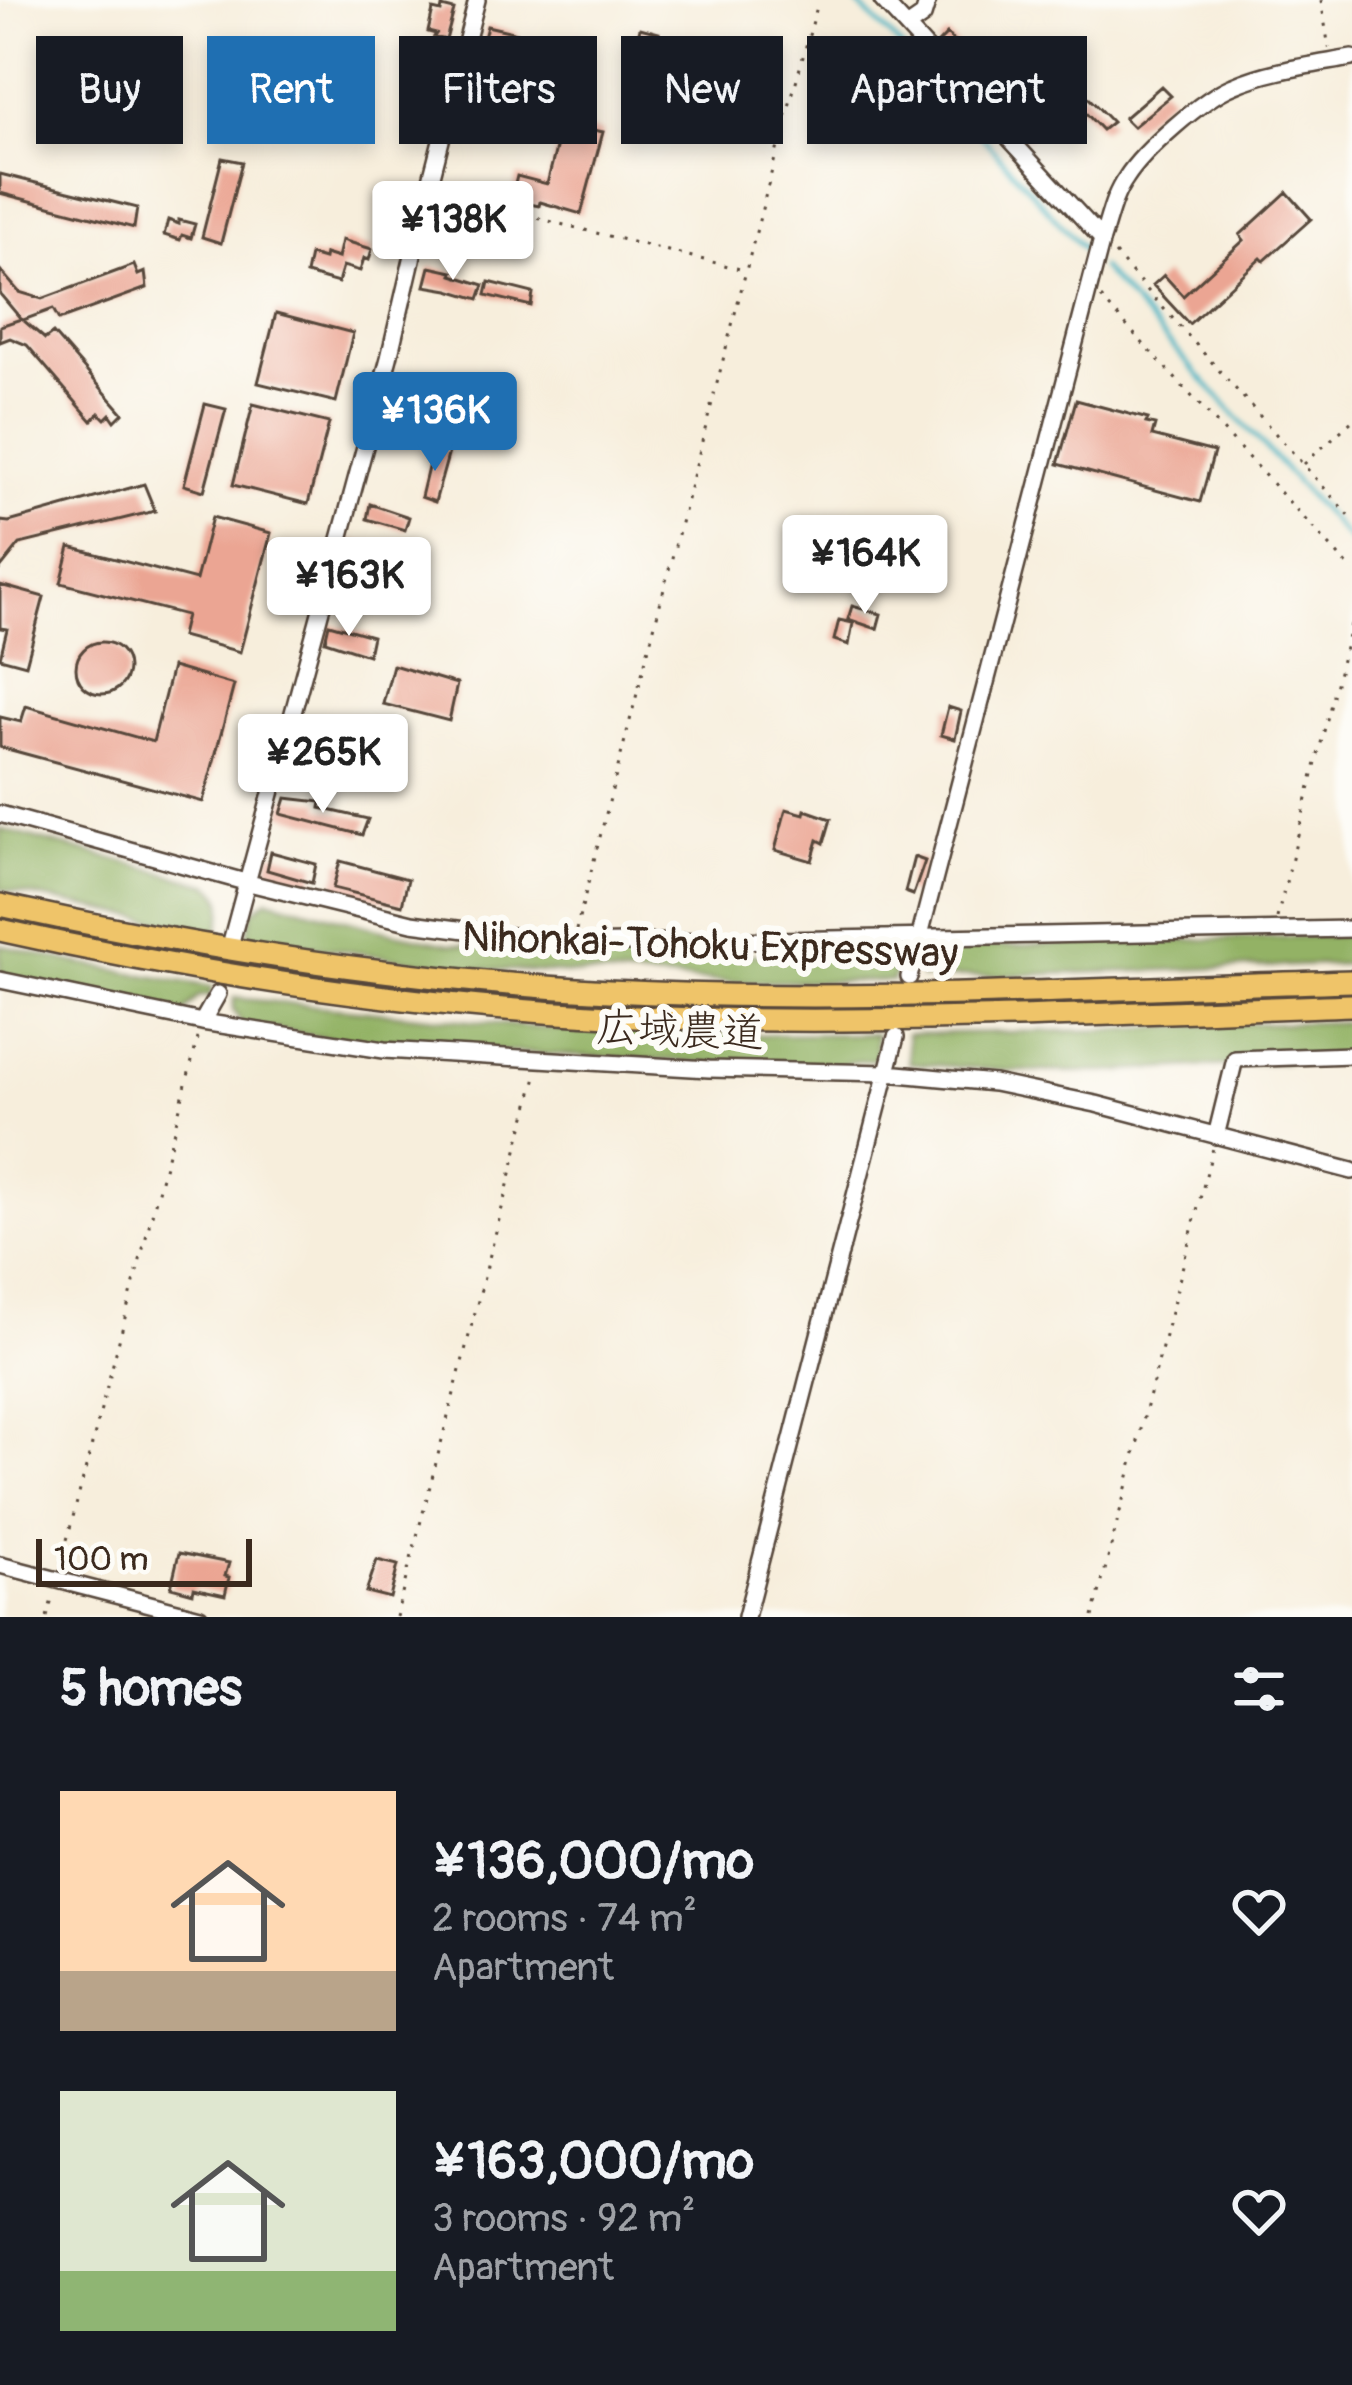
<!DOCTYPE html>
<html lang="en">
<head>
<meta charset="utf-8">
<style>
  body { margin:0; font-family:Pangolin,"Klee One",sans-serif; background:#242831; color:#f1f3f6; height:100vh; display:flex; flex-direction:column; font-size:45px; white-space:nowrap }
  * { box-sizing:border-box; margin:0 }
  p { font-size:39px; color:#9ea1a6 }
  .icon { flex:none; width:66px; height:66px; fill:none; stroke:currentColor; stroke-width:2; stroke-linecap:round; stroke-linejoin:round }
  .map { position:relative; height:1617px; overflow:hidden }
  .side { display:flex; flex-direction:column; background:#171b24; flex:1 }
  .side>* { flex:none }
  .top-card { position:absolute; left:36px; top:36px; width:1281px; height:108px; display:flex; gap:24px }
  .scale { position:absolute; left:36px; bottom:30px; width:216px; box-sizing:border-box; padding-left:12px; border:6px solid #3b2a1e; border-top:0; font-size:33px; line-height:42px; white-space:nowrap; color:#3b2a1e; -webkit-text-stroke:9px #fdfcf7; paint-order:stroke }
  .price { position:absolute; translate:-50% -102px; padding:0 27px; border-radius:12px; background:#fff; color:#222; font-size:39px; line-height:78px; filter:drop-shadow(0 3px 6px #0008) }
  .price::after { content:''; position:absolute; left:50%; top:72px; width:36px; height:27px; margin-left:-18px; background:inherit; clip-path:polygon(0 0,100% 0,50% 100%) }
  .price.on { background:#1f6fb2; color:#fff }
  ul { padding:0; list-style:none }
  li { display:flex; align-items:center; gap:36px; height:300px; padding:0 60px }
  li span { display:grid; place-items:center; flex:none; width:336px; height:240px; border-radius:0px; color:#555 }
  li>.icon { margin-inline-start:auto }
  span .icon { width:144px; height:144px; fill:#fffc; stroke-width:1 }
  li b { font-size:51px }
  h2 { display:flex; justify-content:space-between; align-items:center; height:144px; padding:0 60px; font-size:51px }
  .pill { padding:0 42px; border-radius:0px; background:#171b24; box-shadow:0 6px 18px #0003; font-size:42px; line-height:108px }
  .pill.on { background:#1f6fb2; color:#fff }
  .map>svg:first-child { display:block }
</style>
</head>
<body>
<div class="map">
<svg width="1352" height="1617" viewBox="0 0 1352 1617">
  <rect width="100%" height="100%" fill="#fdfcf7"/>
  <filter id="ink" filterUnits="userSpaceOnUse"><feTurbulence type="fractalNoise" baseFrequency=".00833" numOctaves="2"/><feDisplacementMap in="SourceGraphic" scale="24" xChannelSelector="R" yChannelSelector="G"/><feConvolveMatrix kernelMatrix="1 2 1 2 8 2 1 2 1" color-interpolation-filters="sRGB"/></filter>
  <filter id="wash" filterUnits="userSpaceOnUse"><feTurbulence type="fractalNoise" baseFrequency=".004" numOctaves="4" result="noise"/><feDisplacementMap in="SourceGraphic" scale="48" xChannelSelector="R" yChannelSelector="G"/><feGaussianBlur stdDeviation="2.7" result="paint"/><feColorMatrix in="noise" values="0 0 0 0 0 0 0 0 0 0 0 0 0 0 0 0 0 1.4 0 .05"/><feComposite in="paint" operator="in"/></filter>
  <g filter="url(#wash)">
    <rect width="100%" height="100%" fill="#f7eedc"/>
    <path fill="#93b265" stroke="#676e42" stroke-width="3" d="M 0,829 L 210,885 C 229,898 223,914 217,933 L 0,889 Z
      M 268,899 L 390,932 L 450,944 L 506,948 L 733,955 L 866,953 L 886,958 L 895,974 L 892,981 L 731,982 L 464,968 L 247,937 L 253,911 Z
      M 1352,935 L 1352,964 L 922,978 L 921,971 L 930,951 L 948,948 Z
      M 0,945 L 75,963 L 212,987 L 210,996 L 199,996 L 183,1014 L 0,977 Z
      M 234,998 L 540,1028 L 717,1035 L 876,1034 L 876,1059 L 810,1068 L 363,1044 L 242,1024 L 233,1010 Z
      M 1352,1022 L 1352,1058 L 1105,1072 L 1009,1071 L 909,1063 L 907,1034 L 1118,1030 L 1220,1024 Z"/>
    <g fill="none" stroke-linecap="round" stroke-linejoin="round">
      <path stroke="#4bb7c6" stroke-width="4.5" d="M 853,0 L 891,36 L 1093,260
        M 1101,268 L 1352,543"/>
    </g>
    <g id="blocks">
      <path fill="#eba593" d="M 442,7 L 454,10 L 446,40 L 434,37 L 436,34 L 428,32 L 433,10 L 441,12 Z
        M 487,26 L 517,33 L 512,58 L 481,50 Z
        M 640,28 L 659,33 L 649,71 L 643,70 L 642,73 L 629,69 Z
        M 947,34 L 1027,121 L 1024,123 L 1034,133 L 1027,139 L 938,43 Z
        M 736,52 L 771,61 L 760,97 L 733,89 Z
        M 1161,86 L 1171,96 L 1133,127 L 1124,118 Z
        M 1083,92 L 1112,122 L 1102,130 L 1074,101 Z
        M 488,100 L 561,119 L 559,123 L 603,132 L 581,214 L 540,202 L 539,206 L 511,200 L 517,176 L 547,184 L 558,140 L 483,121 Z
        M 222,158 L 242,162 L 221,243 L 202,237 Z
        M 0,174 L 137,208 L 134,228 L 0,193 Z
        M 1287,192 L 1311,219 L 1264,261 L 1261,258 L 1189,324 L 1153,285 L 1164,275 L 1183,296 L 1244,240 L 1240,235 Z
        M 168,220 L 179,224 L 179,220 L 195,224 L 191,238 L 182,235 L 180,240 L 164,235 Z
        M 342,240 L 372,249 L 369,260 L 364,258 L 360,271 L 343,266 L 338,283 L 306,274 L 310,255 L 324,259 L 325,254 L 338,258 Z
        M 134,265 L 138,275 L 145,272 L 147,288 L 59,320 L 53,309 L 23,320 L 45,339 L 53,333 L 123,413 L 115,421 L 110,414 L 105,419 L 99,413 L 92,421 L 27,345 L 10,338 L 0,342 L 0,326 L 21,319 L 0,294 L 0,270 L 19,292 L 42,299 Z
        M 430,267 L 453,272 L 452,275 L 484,285 L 479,299 L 449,290 L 425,286 Z
        M 489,282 L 533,293 L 531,306 L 486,295 Z
        M 276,313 L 353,333 L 336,402 L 258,383 Z
        M 414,376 L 447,385 L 441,403 L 410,394 Z
        M 1076,400 L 1148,419 L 1146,423 L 1155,425 L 1152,436 L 1214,452 L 1200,502 L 1058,464 Z
        M 205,404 L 226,409 L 204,491 L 184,485 Z
        M 253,404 L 329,423 L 308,504 L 233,485 Z
        M 433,447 L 449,452 L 435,502 L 421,497 Z
        M 144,484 L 155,511 L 20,544 L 0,569 L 0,521 L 9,522 Z
        M 370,504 L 409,517 L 405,530 L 367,519 Z
        M 212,517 L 271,533 L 240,652 L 181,636 L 186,615 L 61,583 L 70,547 L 196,580 Z
        M 353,541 L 392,550 L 388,565 L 349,554 Z
        M 0,585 L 44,597 L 26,665 L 0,658 L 7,629 L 0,628 Z
        M 852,606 L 881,614 L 877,629 L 848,619 Z
        M 839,620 L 853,623 L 849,645 L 834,640 Z
        M 329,624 L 372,636 L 368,655 L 325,641 Z
        M76 668a26 26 0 1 1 52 0a26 26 0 1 1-52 0Z
        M 393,665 L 457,684 L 449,721 L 383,704 Z
        M 172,667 L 234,685 L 203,802 L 0,747 L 0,717 L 21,722 L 26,706 L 153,742 Z
        M 948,707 L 961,711 L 955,739 L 941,735 Z
        M 324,759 L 362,767 L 358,782 L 321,773 Z
        M 286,798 L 321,802 L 320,808 L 368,819 L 362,835 L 281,814 Z
        M 786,809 L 804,814 L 805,810 L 831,819 L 824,843 L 818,840 L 812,861 L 775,850 Z
        M 271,852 L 316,864 L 312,883 L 267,870 Z
        M 914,857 L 925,861 L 913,895 L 905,892 Z
        M 340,861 L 408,879 L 402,905 L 333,888 Z
        M 179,1553 L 229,1563 L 225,1576 L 229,1577 L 225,1595 L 194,1588 L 193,1593 L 171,1587 Z
        M 377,1560 L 398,1565 L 390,1598 L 366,1592 Z"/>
    </g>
  </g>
  <g filter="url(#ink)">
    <use href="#blocks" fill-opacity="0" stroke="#57473a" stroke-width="3"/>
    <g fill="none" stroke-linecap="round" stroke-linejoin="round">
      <g stroke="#57473a" stroke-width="20">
        <path id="minor" d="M 882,0 L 1102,239
          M 907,27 L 923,16 L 928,0
          M 0,814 L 245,882 L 412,923 L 573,944 L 1352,929
          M 232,938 L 389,358 L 428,191 L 477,0
          M 909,977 L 1102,239 C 1109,218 1113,196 1126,178 C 1143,151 1203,98 1233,86 C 1269,70 1313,65 1352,58
          M 0,980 L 202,1022 L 384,1050 L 709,1069 L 887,1073 L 994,1083 L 1096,1104 L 1352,1171
          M 202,1022 L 218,994
          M 1216,1136 L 1235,1059 L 1352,1055
          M 0,1565 L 200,1617
          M 746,1617 L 896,1037"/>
      </g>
      <g stroke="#57473a" stroke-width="26">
        <path id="highway" d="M 0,905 C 201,949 403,980 609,991 C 856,1004 1105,988 1352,981
          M 0,930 C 201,975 404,1006 609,1016 C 857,1027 1105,1014 1352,1005"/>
      </g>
      <path stroke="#57473a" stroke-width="3" stroke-dasharray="3 9" stroke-linecap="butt" d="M 1321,0 L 1329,48
        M 445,195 L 744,270
        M 1115,254 L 1352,519
        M 1101,298 L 1352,570
        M 1304,464 L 1352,421
        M 1277,918 L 1352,620
        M 576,930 L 780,139 L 818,3
        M 61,1563 L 198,1038
        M 47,1617 L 53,1596
        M 396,1617 L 537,1073
        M 1093,1617 L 1213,1148"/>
      <use href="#minor" stroke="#fff" stroke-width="15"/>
      <use href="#highway" stroke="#efc469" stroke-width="21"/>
    </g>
  </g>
  <g text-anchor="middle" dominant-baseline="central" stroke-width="12" stroke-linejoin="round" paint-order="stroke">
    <g font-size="42" fill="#3b2a1e" stroke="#fdfcf7">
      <text transform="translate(710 946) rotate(2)">Nihonkai-Tohoku Expressway</text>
      <text transform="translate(680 1031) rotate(2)">広域農道</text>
    </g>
  </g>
</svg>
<div class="scale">100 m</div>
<b class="price" style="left:453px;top:283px">¥138K</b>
<b class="price on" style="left:435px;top:474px">¥136K</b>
<b class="price" style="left:865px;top:617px">¥164K</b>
<b class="price" style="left:349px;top:639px">¥163K</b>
<b class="price" style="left:323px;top:816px">¥265K</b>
<div class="top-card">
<a class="pill">Buy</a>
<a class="pill on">Rent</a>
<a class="pill">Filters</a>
<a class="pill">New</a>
<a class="pill">Apartment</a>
</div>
</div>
<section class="side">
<h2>5 homes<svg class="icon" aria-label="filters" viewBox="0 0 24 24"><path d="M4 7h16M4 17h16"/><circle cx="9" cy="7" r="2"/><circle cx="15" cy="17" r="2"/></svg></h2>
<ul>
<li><span style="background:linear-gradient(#ffd9b3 75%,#b9a48a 0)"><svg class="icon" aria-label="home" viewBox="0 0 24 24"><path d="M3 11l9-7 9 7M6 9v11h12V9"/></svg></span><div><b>¥136,000/mo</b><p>2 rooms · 74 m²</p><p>Apartment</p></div><svg class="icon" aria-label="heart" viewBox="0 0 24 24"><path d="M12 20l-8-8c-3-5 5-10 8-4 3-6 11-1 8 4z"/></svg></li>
<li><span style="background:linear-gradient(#dfe7d0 75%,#8fb573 0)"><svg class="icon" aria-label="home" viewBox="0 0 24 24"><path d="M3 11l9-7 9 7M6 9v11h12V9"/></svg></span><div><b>¥163,000/mo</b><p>3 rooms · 92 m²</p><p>Apartment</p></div><svg class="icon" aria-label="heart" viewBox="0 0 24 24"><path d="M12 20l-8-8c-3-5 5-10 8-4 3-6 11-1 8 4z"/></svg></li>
</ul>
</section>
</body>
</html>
